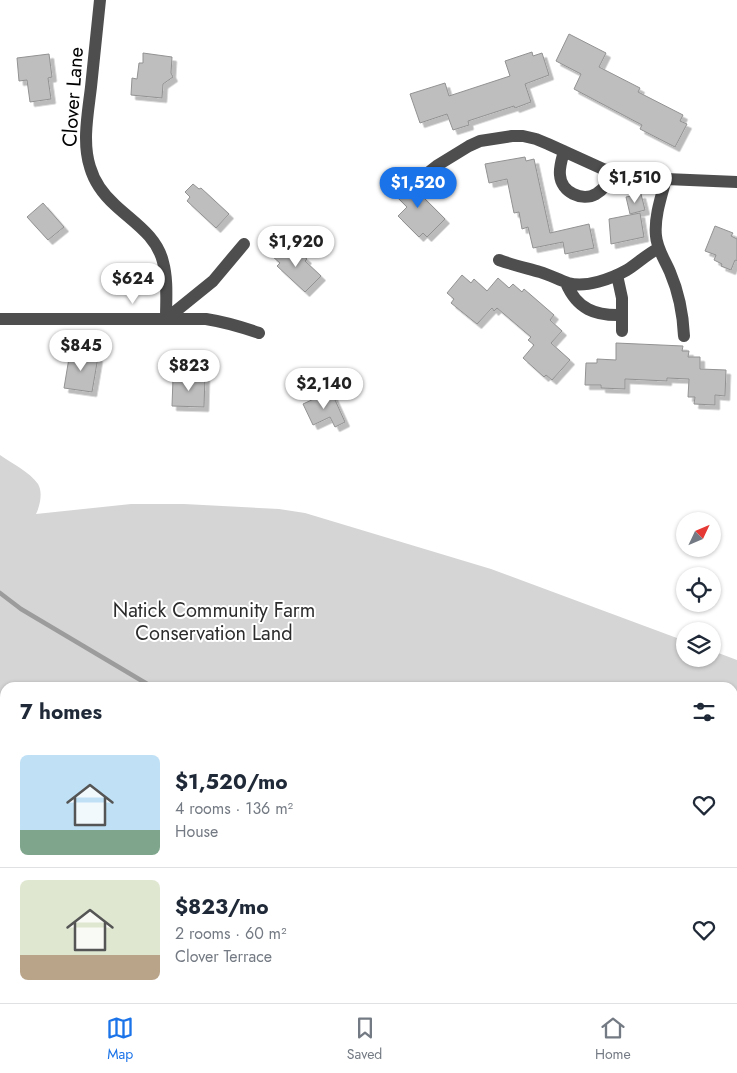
<!DOCTYPE html>
<html lang="en">
<head>
<meta charset="utf-8">
<style>
  body { margin:0; font-family:Jost,sans-serif; background:#f2f2f3; color:#1f2937; height:100vh; display:flex; flex-direction:column; font-size:19px; white-space:nowrap }
  * { box-sizing:border-box; margin:0 }
  p { font-size:16px; color:#747a83 }
  .icon { flex:none; width:28px; height:28px; fill:none; stroke:currentColor; stroke-width:2; stroke-linecap:round; stroke-linejoin:round }
  .map { position:relative; flex:1; overflow:hidden }
  .side { position:absolute; left:0px; top:682px; width:738px; height:321px; display:flex; flex-direction:column; background:#fff; border-radius:15px 15px 0 0; box-shadow:0 1px 4px #0004 }
  .side>* { flex:none }
  .needle { width:32px; rotate:46deg }
  .buttons { position:absolute; left:676px; top:512px; display:grid; gap:10px }
  .buttons a { display:grid; place-items:center; width:45px; height:45px; border-radius:50%; background:#fff; box-shadow:0 1px 4px #0004; font-size:25px }
  .price { position:absolute; translate:-50% -42px; padding:0 11px; border-radius:18px; background:#fff; color:#222; font-size:16px; line-height:32px; filter:drop-shadow(0 1px 2px #0008) }
  .price::after { content:''; position:absolute; left:50%; top:30px; width:15px; height:11px; margin-left:-8px; background:inherit; clip-path:polygon(0 0,100% 0,50% 100%) }
  .price.selected { background:#1a73e8; color:#fff }
  ul { padding:0; list-style:none }
  li { display:flex; align-items:center; gap:15px; height:125px; padding:0 20px }
  li+li { border-top:1px solid #e0e1e3 }
  li span { display:grid; place-items:center; flex:none; width:140px; height:100px; border-radius:8px; color:#555 }
  li>.icon { margin-inline-start:auto }
  span .icon { width:60px; height:60px; fill:#fffc; stroke-width:1 }
  li b { font-size:21px }
  h2 { display:flex; justify-content:space-between; align-items:center; height:60px; padding:0 20px; font-size:21px }
  .dock { display:flex; justify-content:space-around; align-items:center; height:70px; border-top:1px solid #e0e1e3; background:#fff; font-size:14px; color:#747a83 }
  .dock a { display:grid; justify-items:center; gap:2px }
  .dock .selected { color:#1a73e8 }
  .map>svg:first-child { display:block }
</style>
</head>
<body>
<div class="map">
<svg width="737" height="1003" viewBox="0 0 737 1003">
  <defs>
    <filter id="shadow"><feDropShadow dx="4.5" dy="4.5" stdDeviation="0" flood-color="#0004"/></filter>
  </defs>
  <rect width="100%" height="100%" fill="#fff"/>
  <path fill="#d5d5d5" d="M 0,455 C 11,463 30,472 38,484 C 43,492 40,506 36,514 L 131,504 L 184,504 L 279,509 L 305,513 L 491,569 L 685,641 L 685,659 L 712,659 L 713,651 L 737,660 L 737,1003 L 489,1003 L 490,999 L 732,999 L 732,688 L 5,688 L 5,839 L 0,824 Z"/>
  <g fill="none" stroke-linecap="round" stroke-linejoin="round">
    <path stroke="#9c9c9c" stroke-width="4.5" d="M 0,593 L 21,609 L 154,688
      M 732,839 L 737,837
      M 368,1003 L 369,999
      M 581,1003 L 583,999"/>
  </g>
  <path fill="#bebebe" stroke="#929292" filter="url(#shadow)" d="M 569,34 L 606,53 L 599,67 L 640,88 L 638,92 L 683,115 L 680,121 L 687,124 L 675,147 L 640,129 L 642,125 L 574,89 L 581,74 L 556,61 Z
    M 532,52 L 533,56 L 542,53 L 549,75 L 525,84 L 531,102 L 515,108 L 514,106 L 468,121 L 469,125 L 453,130 L 447,114 L 420,123 L 410,94 L 445,83 L 449,96 L 510,76 L 505,61 Z
    M 143,53 L 172,57 L 171,73 L 173,77 L 163,84 L 162,98 L 131,95 L 132,78 L 137,79 L 139,63 L 143,63 Z
    M 49,54 L 52,77 L 48,78 L 51,99 L 30,102 L 27,80 L 19,81 L 17,58 Z
    M 525,157 L 526,161 L 534,159 L 550,233 L 589,224 L 594,248 L 565,254 L 563,242 L 533,248 L 528,227 L 522,229 L 519,212 L 514,213 L 507,179 L 489,183 L 485,164 Z
    M 413,175 L 426,188 L 420,194 L 445,219 L 427,237 L 423,233 L 419,237 L 398,216 L 407,207 L 394,194 Z
    M 193,184 L 199,189 L 201,188 L 229,214 L 216,228 L 187,201 L 190,197 L 185,192 Z
    M 641,194 L 645,210 L 630,214 L 626,197 Z
    M 43,203 L 64,227 L 48,240 L 27,217 Z
    M 640,213 L 644,237 L 611,244 L 609,219 Z
    M 715,226 L 733,233 L 731,236 L 737,239 L 737,261 L 735,260 L 731,270 L 721,266 L 722,264 L 714,260 L 716,255 L 705,251 Z
    M 282,245 L 291,253 L 295,249 L 307,259 L 305,261 L 321,276 L 305,292 L 277,266 L 280,263 L 272,256 Z
    M 462,275 L 471,283 L 474,279 L 487,291 L 498,278 L 509,288 L 513,284 L 522,292 L 524,289 L 554,315 L 550,320 L 562,331 L 551,343 L 570,360 L 552,380 L 546,375 L 544,377 L 523,358 L 534,345 L 528,340 L 531,337 L 497,308 L 494,311 L 492,308 L 477,324 L 451,303 L 454,299 L 447,293 Z
    M 616,343 L 683,346 L 682,351 L 689,351 L 688,357 L 700,357 L 700,369 L 726,370 L 725,396 L 715,395 L 715,405 L 694,404 L 695,397 L 688,397 L 689,379 L 667,378 L 667,381 L 625,379 L 625,389 L 601,388 L 601,385 L 585,385 L 586,363 L 597,363 L 597,359 L 616,360 Z
    M 70,352 L 98,357 L 92,392 L 64,388 Z
    M 184,376 L 205,376 L 204,407 L 172,406 L 173,378 L 185,379 Z
    M 331,391 L 345,422 L 335,427 L 330,417 L 313,425 L 303,404 Z"/>
  <g fill="none" stroke-linecap="round" stroke-linejoin="round">
    <path stroke="#4e4e4e" stroke-width="12" d="M 100,0 C 97,29 94,58 91,87 C 88,113 82,142 90,167 C 94,181 104,195 115,205 C 133,222 157,236 163,262 C 168,280 166,300 166,319
      M 564,151 C 562,159 559,167 560,175 C 561,192 582,202 596,194 C 604,189 610,181 614,173
      M 424,176 L 438,165 L 469,146 L 480,141 L 512,136 L 523,136 L 536,139 L 548,144 L 603,169 L 626,176 L 666,179 L 737,182
      M 666,179 C 661,197 654,218 656,236 C 657,249 665,260 670,272 C 679,293 683,314 684,336
      M 499,260 C 513,265 526,268 540,272 C 550,275 559,280 568,283 C 586,288 611,279 627,270 C 638,263 647,254 659,248
      M 617,275 L 622,298 L 622,331
      M 566,283 C 577,309 595,316 622,315
      M 0,319 L 206,319 C 225,322 242,327 259,333
      M 166,319 L 213,281 L 244,244"/>
  </g>
  <g text-anchor="middle" dominant-baseline="central" stroke-width="4" stroke-linejoin="round" paint-order="stroke">
    <g font-size="20" fill="#000" stroke="#fff">
      <text transform="translate(73 97) rotate(-86)">Clover Lane</text>
    </g>
    <g font-size="20" fill="#2c2c2c" stroke="#fff">
      <text x="214" y="610">Natick Community Farm<tspan x="214" dy="23">Conservation Land</tspan></text>
    </g>
  </g>
</svg>
<div class="buttons">
<a><svg class="needle" viewBox="-14 -14 28 28"><path d="M0-13l5 13h-10z" fill="#e53935"/><path d="M0 13l5-13h-10z" fill="#747a83"/></svg></a>
<a><svg class="icon" aria-label="locate" viewBox="0 0 24 24"><circle cx="12" cy="12" r="6"/><path d="M12 2v4M12 18v4M2 12h4M18 12h4"/></svg></a>
<a><svg class="icon" aria-label="layers" viewBox="0 0 24 24"><path d="M12 4l9 5-9 5-9-5zM3 14l9 5 9-5"/></svg></a>
</div>
<b class="price" style="left:635px;top:204px">$1,510</b>
<b class="price selected" style="left:418px;top:209px">$1,520</b>
<b class="price" style="left:296px;top:268px">$1,920</b>
<b class="price" style="left:133px;top:305px">$624</b>
<b class="price" style="left:81px;top:372px">$845</b>
<b class="price" style="left:189px;top:392px">$823</b>
<b class="price" style="left:324px;top:410px">$2,140</b>
<section class="side">
<h2>7 homes<svg class="icon" aria-label="filters" viewBox="0 0 24 24"><path d="M4 7h16M4 17h16"/><circle cx="9" cy="7" r="2"/><circle cx="15" cy="17" r="2"/></svg></h2>
<ul>
<li><span style="background:linear-gradient(#bfe0f5 75%,#7fa58c 0)"><svg class="icon" aria-label="home" viewBox="0 0 24 24"><path d="M3 11l9-7 9 7M6 9v11h12V9"/></svg></span><div><b>$1,520/mo</b><p>4 rooms · 136 m²</p><p>House</p></div><svg class="icon" aria-label="heart" viewBox="0 0 24 24"><path d="M12 20l-8-8c-3-5 5-10 8-4 3-6 11-1 8 4z"/></svg></li>
<li><span style="background:linear-gradient(#dfe7d0 75%,#b9a48a 0)"><svg class="icon" aria-label="home" viewBox="0 0 24 24"><path d="M3 11l9-7 9 7M6 9v11h12V9"/></svg></span><div><b>$823/mo</b><p>2 rooms · 60 m²</p><p>Clover Terrace</p></div><svg class="icon" aria-label="heart" viewBox="0 0 24 24"><path d="M12 20l-8-8c-3-5 5-10 8-4 3-6 11-1 8 4z"/></svg></li>
</ul>
</section>
</div>
<nav class="dock">
<a class="selected"><svg class="icon" aria-label="map" viewBox="0 0 24 24"><path d="M3 6l6-2 6 2 6-2v14l-6 2-6-2-6 2zM9 4v14M15 6v14"/></svg>Map</a>
<a><svg class="icon" aria-label="saved" viewBox="0 0 24 24"><path d="M7 4h10v16l-5-4-5 4z"/></svg>Saved</a>
<a><svg class="icon" aria-label="home" viewBox="0 0 24 24"><path d="M3 11l9-7 9 7M6 9v11h12V9"/></svg>Home</a>
</nav>
</body>
</html>
